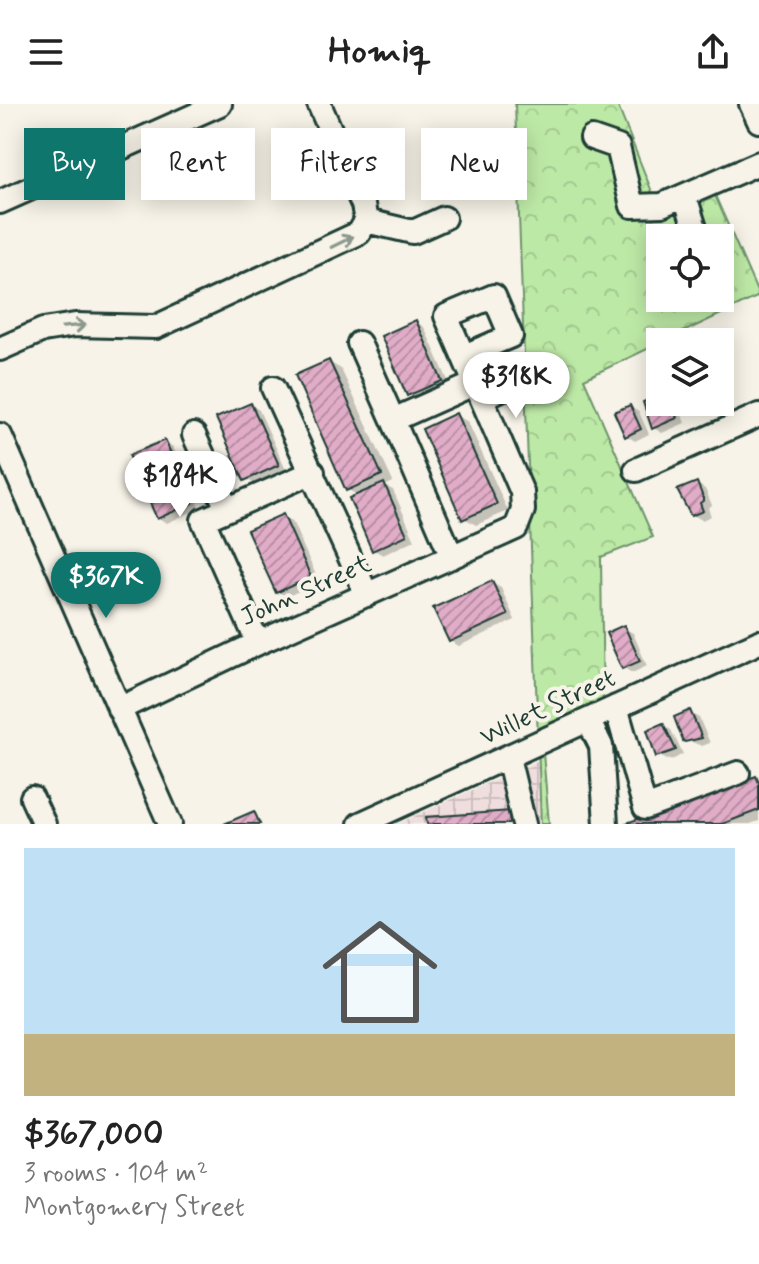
<!DOCTYPE html>
<html lang="en">
<head>
<meta charset="utf-8">
<style>
  body { margin:0; font-family:Mynerve,sans-serif; background:#f2f2f2; color:#222; height:100vh; display:flex; flex-direction:column; font-size:30px; white-space:nowrap }
  * { box-sizing:border-box; margin:0 }
  p { font-size:26px; color:#767676 }
  .icon { flex:none; width:44px; height:44px; fill:none; stroke:currentColor; stroke-width:2; stroke-linecap:round; stroke-linejoin:round }
  .map { position:relative; height:720px; overflow:hidden }
  .sheet { display:flex; flex-direction:column; background:#fff; flex:1 }
  .sheet>* { flex:none }
  .guide { position:absolute; left:24px; top:24px; width:712px; height:72px; display:flex; gap:16px }
  .buttons { position:absolute; left:646px; top:120px; display:grid; gap:16px }
  .buttons a { display:grid; place-items:center; width:88px; height:88px; border-radius:0px; background:#fff; box-shadow:0 4px 20px #0003; font-size:40px }
  .price { position:absolute; translate:-50% -68px; padding:0 18px; border-radius:28px; background:#fff; color:#222; font-size:26px; line-height:52px; filter:drop-shadow(0 2px 4px #0008) }
  .price::after { content:''; position:absolute; left:50%; top:48px; width:24px; height:18px; margin-left:-12px; background:inherit; clip-path:polygon(0 0,100% 0,50% 100%) }
  .price.active { background:#0f766e; color:#fff }
  ul { padding:0; list-style:none }
  li { display:grid; align-content:center; gap:16px; height:424px; padding:0 24px }
  li span { display:grid; place-items:center; height:248px; border-radius:0px; color:#555 }
  li>.icon { margin-inline-start:auto }
  span .icon { width:144px; height:144px; fill:#fffc; stroke-width:1 }
  li b { font-size:34px }
  .chip { padding:0 28px; border-radius:0px; background:#fff; box-shadow:0 4px 20px #0003; font-size:28px; line-height:72px }
  .chip.active { background:#0f766e; color:#fff }
  header { display:flex; justify-content:space-between; align-items:center; height:104px; padding:0 24px; background:#fff; font-size:36px; font-weight:700 }
  .map>svg:first-child { display:block }
</style>
</head>
<body>
<header><svg class="icon" aria-label="menu" viewBox="0 0 24 24"><path d="M4 6h16M4 12h16M4 18h16"/></svg>Homiq<svg class="icon" aria-label="share" viewBox="0 0 24 24"><path d="M12 15V3M7 8l5-5 5 5M5 13v7h14v-7"/></svg></header>
<div class="map">
<svg width="759" height="720" viewBox="0 0 759 720">
  <defs>
    <pattern id="industrial-grid" width="8" height="8" patternUnits="userSpaceOnUse" patternTransform="scale(2)"><rect width="8" height="8" fill="#f0dede"/><path d="M0 4h8M4 0v8" fill="none" stroke="#cdbfbf"/></pattern>
    <pattern id="forest-crowns" width="20" height="18" patternUnits="userSpaceOnUse" patternTransform="scale(2)"><rect width="20" height="18" fill="#bde9a6"/><path d="M2 6a3 3 0 1 1 6 0M12 15a3 3 0 1 1 6 0" fill="none" stroke="#a2c990"/></pattern>
    <pattern id="building-hatch" width="6" height="6" patternUnits="userSpaceOnUse" patternTransform="scale(2)"><rect width="6" height="6" fill="#e1acc7"/><path d="M-1 1l2-2M0 6l6-6M5 7l2-2" fill="none" stroke="#b68da2"/></pattern>
  </defs>
  <rect width="100%" height="100%" fill="#f7f3e8"/>
  <filter id="ink" filterUnits="userSpaceOnUse"><feTurbulence type="fractalNoise" baseFrequency=".0125" numOctaves="2"/><feDisplacementMap in="SourceGraphic" scale="16" xChannelSelector="R" yChannelSelector="G"/><feConvolveMatrix kernelMatrix="1 2 1 2 8 2 1 2 1" color-interpolation-filters="sRGB"/></filter>
  <g filter="url(#ink)">
    <path fill="url(#industrial-grid)" d="M 539,656 L 541,720 L 397,720 Z"/>
    <path fill="url(#forest-crowns)" stroke="#6e936d" stroke-width="2" fill-rule="evenodd" d="M 515,0 L 617,0 L 662,113 L 714,89 L 759,192 L 584,275 L 653,433 L 601,453 L 603,610 L 543,649 L 549,720 L 541,720 ZM 660,134 L 720,134 L 720,194 L 660,194 Z"/>
    <path fill="#0003" d="M 416,218 L 424,223 L 450,281 L 418,296 L 409,291 Z
      M 329,258 L 341,265 L 393,378 L 385,382 L 393,386 L 415,436 L 383,451 L 374,446 L 359,392 L 348,386 Z
      M 660,293 L 660,298 L 677,298 L 685,319 L 662,329 L 654,324 Z
      M 251,301 L 259,306 L 286,366 L 255,380 L 246,375 Z
      M 630,303 L 639,308 L 649,330 L 635,337 L 627,332 Z
      M 456,311 L 468,318 L 508,407 L 476,421 L 464,414 Z
      M 165,338 L 173,343 L 200,404 L 167,419 L 158,414 Z
      M 697,380 L 705,385 L 712,401 L 708,404 L 711,412 L 702,416 L 693,411 Z
      M 283,412 L 292,417 L 319,478 L 286,493 L 277,487 Z
      M 492,479 L 501,484 L 515,516 L 459,542 L 450,537 Z
      M 624,524 L 633,529 L 647,562 L 632,569 L 624,564 Z
      M 690,609 L 699,614 L 710,639 L 702,642 L 684,635 Z
      M 663,621 L 671,626 L 683,650 L 674,655 L 667,656 L 658,651 Z
      M 756,674 L 759,676 L 759,717 L 750,720 L 630,720 Z"/>
    <path fill="url(#building-hatch)" stroke="#1f3d34" stroke-width="2" d="M 416,216 L 442,277 L 407,292 L 381,232 Z
      M 329,256 L 382,371 L 346,387 L 295,271 Z
      M 660,291 L 660,298 L 671,298 L 677,314 L 652,325 L 643,298 Z
      M 251,299 L 279,361 L 244,377 L 216,314 Z
      M 630,301 L 641,325 L 625,333 L 614,308 Z
      M 456,309 L 497,400 L 462,416 L 422,325 Z
      M 165,336 L 193,399 L 157,415 L 129,351 Z
      M 697,378 L 704,396 L 700,399 L 703,407 L 691,412 L 677,386 Z
      M 384,379 L 407,431 L 372,447 L 349,394 Z
      M 283,410 L 311,473 L 276,489 L 247,426 Z
      M 492,477 L 508,511 L 449,538 L 433,504 Z
      M 624,521 L 640,557 L 622,565 L 606,529 Z
      M 690,606 L 702,634 L 685,638 L 683,637 L 674,613 Z
      M 663,619 L 676,646 L 656,653 L 647,626 Z
      M 756,672 L 759,679 L 759,706 L 722,720 L 624,720 Z
      M 254,707 L 260,720 L 224,720 Z
      M 511,707 L 512,720 L 427,720 L 426,713 Z"/>
    <g fill="none" stroke-linecap="round" stroke-linejoin="round">
      <g stroke="#1f3d34" stroke-width="28">
        <path id="minor" d="M 751,0 L 759,17
          M 592,34 L 618,43 L 632,102 L 662,101 L 759,59
          M 685,92 L 698,134
          M 0,98 L 220,0
          M 366,117 L 413,128 L 444,114
          M 359,239 L 393,316
          M 0,245 L 43,226 L 75,221 L 156,223 L 359,129 L 366,117 L 363,101 L 319,0
          M 273,284 L 367,491
          M 482,294 L 514,279
          M 0,331 L 170,720
          M 194,331 L 227,405
          M 636,366 L 759,311
          M 452,453 L 393,316 L 476,279
          M 258,539 L 203,416 L 313,368
          M 616,603 L 645,704 L 738,669
          M 119,605 L 258,539 L 516,424 L 523,406 L 522,388 L 446,212 L 494,192 L 511,232 L 464,252
          M 588,616 L 601,642 L 606,720
          M 508,653 L 524,720
          M 32,694 L 44,720
          M 360,720 L 759,538"/>
      </g>
      <use href="#minor" stroke="#f7f3e8" stroke-width="22"/>
    </g>
    <defs><path id="oneway-shaft" d="M-6 0H5M1.5-3L5.5 0L1.5 3" fill="none" stroke-width="1.6" stroke-linecap="round" stroke-linejoin="round" transform="scale(2)"/></defs>
    <g stroke="#8b988e">
      <use href="#oneway-shaft" transform="translate(342 138) rotate(-26)"/>
      <use href="#oneway-shaft" transform="translate(74 222) rotate(-5)"/>
    </g>
  </g>
  <g text-anchor="middle" dominant-baseline="central" stroke-width="8" stroke-linejoin="round" paint-order="stroke">
    <g font-size="26" fill="#1f3d34" stroke="#f7f3e8">
      <text transform="translate(306 487) rotate(-24)">John Street</text>
      <text transform="translate(548 604) rotate(-25)">Willet Street</text>
    </g>
  </g>
</svg>
<div class="buttons">
<a><svg class="icon" aria-label="locate" viewBox="0 0 24 24"><circle cx="12" cy="12" r="6"/><path d="M12 2v4M12 18v4M2 12h4M18 12h4"/></svg></a>
<a><svg class="icon" aria-label="layers" viewBox="0 0 24 24"><path d="M12 4l9 5-9 5-9-5zM3 14l9 5 9-5"/></svg></a>
</div>
<b class="price" style="left:516px;top:316px">$318K</b>
<b class="price" style="left:180px;top:415px">$184K</b>
<b class="price active" style="left:106px;top:516px">$367K</b>
<div class="guide">
<a class="chip active">Buy</a>
<a class="chip">Rent</a>
<a class="chip">Filters</a>
<a class="chip">New</a>
</div>
</div>
<section class="sheet">
<ul>
<li><span style="background:linear-gradient(#bfe0f5 75%,#c2b280 0)"><svg class="icon" aria-label="home" viewBox="0 0 24 24"><path d="M3 11l9-7 9 7M6 9v11h12V9"/></svg></span><div><b>$367,000</b><p>3 rooms · 104 m²</p><p>Montgomery Street</p></div></li>
</ul>
</section>
</body>
</html>
